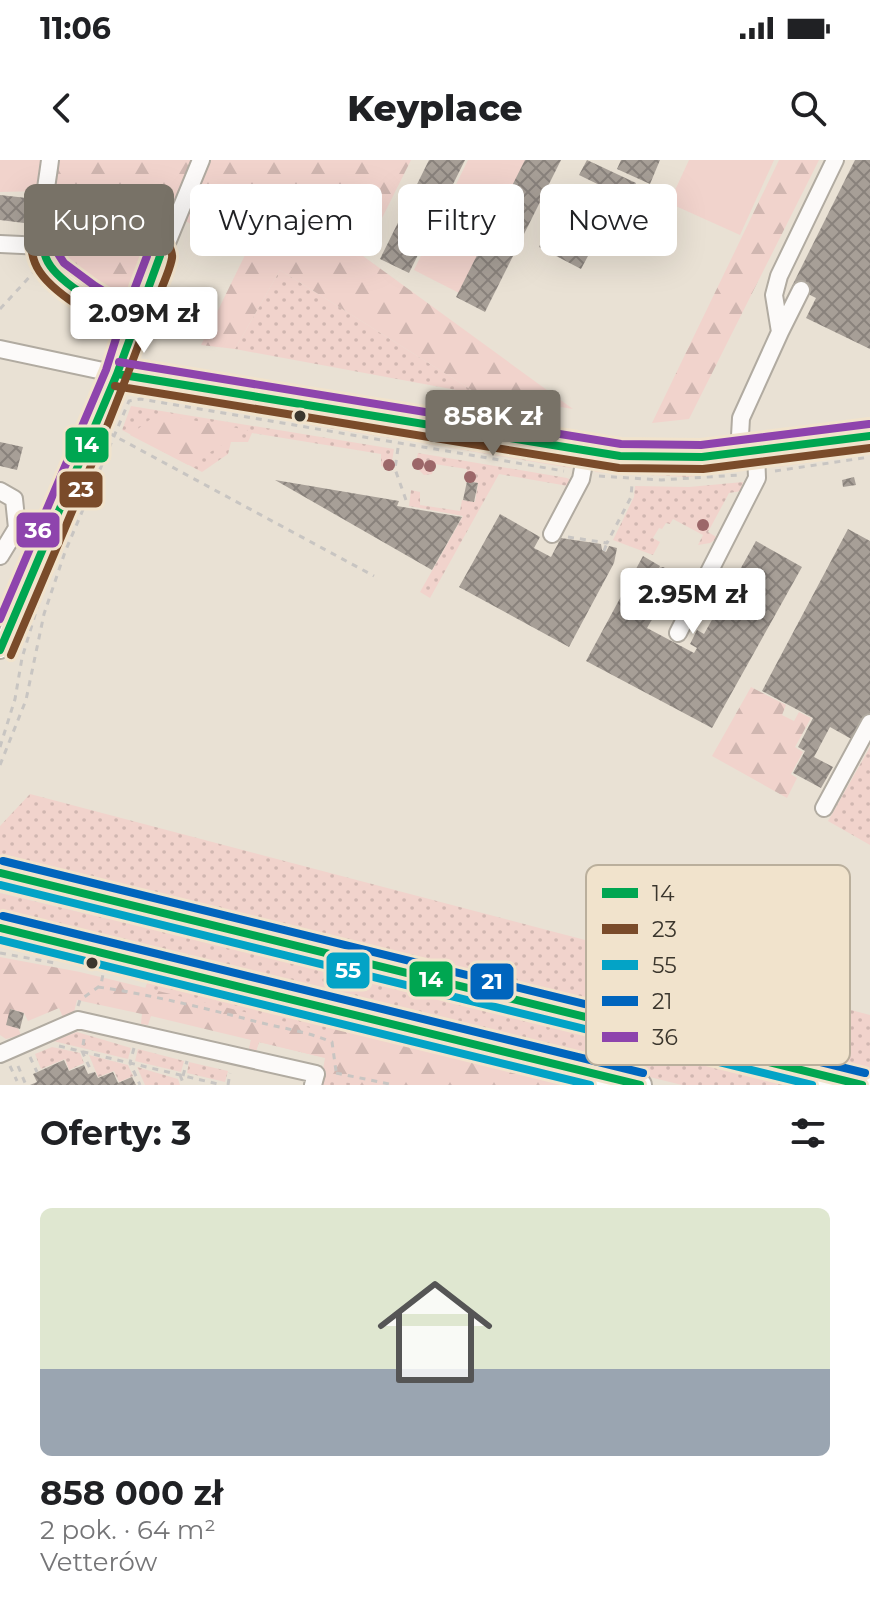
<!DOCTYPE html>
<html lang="pl">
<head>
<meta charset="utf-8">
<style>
  body { margin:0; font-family:Montserrat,sans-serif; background:#f2f2f2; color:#202124; height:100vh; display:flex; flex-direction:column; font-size:30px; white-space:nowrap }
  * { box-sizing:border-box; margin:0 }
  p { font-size:26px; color:#757577 }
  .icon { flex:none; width:44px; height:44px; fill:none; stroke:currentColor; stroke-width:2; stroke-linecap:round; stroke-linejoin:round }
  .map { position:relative; height:925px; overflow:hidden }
  .sheet { display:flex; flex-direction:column; background:#fff; flex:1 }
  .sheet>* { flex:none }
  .banner { position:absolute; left:24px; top:24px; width:822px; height:72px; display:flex; gap:16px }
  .price { position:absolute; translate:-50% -68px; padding:0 18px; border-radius:8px; background:#fff; color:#222; font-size:26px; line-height:52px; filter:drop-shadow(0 2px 4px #0008) }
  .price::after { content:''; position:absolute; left:50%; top:48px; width:24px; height:18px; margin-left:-12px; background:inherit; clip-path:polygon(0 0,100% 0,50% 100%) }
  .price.selected { background:#787267; color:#fff }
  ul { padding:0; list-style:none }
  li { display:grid; align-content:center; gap:16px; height:424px; padding:0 40px }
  li span { display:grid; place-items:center; height:248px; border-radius:12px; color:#555 }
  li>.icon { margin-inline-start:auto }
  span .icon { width:144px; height:144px; fill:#fffc; stroke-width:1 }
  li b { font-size:34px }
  h2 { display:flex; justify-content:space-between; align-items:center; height:96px; padding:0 40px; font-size:34px }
  .pill { padding:0 28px; border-radius:12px; background:#fff; box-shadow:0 8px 32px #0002; font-size:28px; line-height:72px }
  .pill.selected { background:#787267; color:#fff }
  .status { display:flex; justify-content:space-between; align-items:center; height:56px; padding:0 40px; background:#fff; direction:ltr }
  .status svg { height:22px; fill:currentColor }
  header { display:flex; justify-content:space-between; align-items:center; height:104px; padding:0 40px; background:#fff; font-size:36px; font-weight:800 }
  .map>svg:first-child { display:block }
</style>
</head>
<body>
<div class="status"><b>11:06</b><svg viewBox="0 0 49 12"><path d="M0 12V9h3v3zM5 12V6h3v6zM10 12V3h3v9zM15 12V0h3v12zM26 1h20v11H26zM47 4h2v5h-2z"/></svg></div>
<header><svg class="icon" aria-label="back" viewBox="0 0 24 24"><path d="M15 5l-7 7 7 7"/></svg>Keyplace<svg class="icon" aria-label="search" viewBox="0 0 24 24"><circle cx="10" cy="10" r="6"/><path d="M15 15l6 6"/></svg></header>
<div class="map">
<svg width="870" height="925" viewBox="0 0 870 925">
  <defs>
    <pattern id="grass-dots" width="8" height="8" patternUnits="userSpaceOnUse" patternTransform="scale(2)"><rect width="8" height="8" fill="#f1d3cc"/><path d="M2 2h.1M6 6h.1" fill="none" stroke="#d0b6b0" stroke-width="1.8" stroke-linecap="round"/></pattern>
    <pattern id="forest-firs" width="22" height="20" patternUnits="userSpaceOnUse" patternTransform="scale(2)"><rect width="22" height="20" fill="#f1d3cc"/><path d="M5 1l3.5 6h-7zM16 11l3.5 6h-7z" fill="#d0b6b0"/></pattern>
    <pattern id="building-cross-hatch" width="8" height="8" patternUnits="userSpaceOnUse" patternTransform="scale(2)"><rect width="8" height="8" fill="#a79f97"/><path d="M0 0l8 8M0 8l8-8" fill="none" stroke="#89827c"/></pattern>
  </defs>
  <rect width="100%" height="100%" fill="#e9e1d4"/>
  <path fill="url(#grass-dots)" d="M 280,110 L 478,234 L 235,189 Z
    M 165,204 L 593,276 L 660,281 L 721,278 L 708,287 L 682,289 L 600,285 L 166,212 L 161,210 Z
    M 158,230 L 285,252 L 284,260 L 157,238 Z
    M 131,246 L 394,289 L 391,308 L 381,306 L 381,294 L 252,273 L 248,282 L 231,282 L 228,294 L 202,312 L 122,270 Z
    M 312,256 L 385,268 L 397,279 L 310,265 Z
    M 870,258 L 870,266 L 764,281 L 753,274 Z
    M 434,278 L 559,298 L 566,301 L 571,308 L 422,283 Z
    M 835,291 L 839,298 L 778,307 L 796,296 Z
    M 418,293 L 567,318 L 571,320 L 568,326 L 499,314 L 430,438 L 420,432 L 463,356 L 409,346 L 411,330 L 420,332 L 420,345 L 460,351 L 462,340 L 475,342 L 478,323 L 465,320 L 467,309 L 434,304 L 432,314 L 424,315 L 415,306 Z
    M 607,305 L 675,308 L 732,305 L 741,311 L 687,317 L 594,312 Z
    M 743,322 L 741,331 L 729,333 L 708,372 L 718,378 L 710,383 L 698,385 L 703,375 L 673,359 L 670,364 L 666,363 L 662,369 L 659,368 L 653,378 L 660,382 L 653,395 L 613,380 L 634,337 L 635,326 L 689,327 Z
    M 870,587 L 870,685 L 828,661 Z
    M 30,634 L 870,855 L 870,915 L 0,697 L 0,666 Z
    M 0,733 L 104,758 L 211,773 L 828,925 L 682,925 L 0,757 Z
    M 147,823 L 195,825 L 589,925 L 320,925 L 326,898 L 259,882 L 256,891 L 249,889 L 251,880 L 170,835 L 145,829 Z
    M 77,872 L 131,888 L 128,899 L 53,881 Z
    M 52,887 L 80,893 L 84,903 L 69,910 L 65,899 L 41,909 L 35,894 Z
    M 138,889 L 184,901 L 181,912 L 135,901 Z
    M 89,895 L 128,905 L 133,916 L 119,922 L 114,911 L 98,917 Z
    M 189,902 L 228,911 L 225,922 L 187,913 Z
    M 137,907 L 178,919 L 180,925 L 145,925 Z"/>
  <path fill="url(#forest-firs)" d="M 58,0 L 411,0 L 363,96 L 573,249 L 478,234 L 280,110 L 235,189 L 201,185 L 246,93 L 172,54 L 93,30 L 56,24 Z
    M 779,0 L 819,0 L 689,259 L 652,263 Z
    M 84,60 C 115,61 146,77 148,112 L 129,146 L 122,145 C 98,131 42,106 61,71 Z
    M 157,254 L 248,270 L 188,305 L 130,275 Z
    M 751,527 L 786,545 L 782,555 L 794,561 L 799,552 L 811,558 L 795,587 L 803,592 L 791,614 L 797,618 L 787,638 L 712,596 Z
    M 0,797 L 80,812 L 331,873 L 334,862 L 589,925 L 359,925 L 335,920 L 323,909 L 325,898 L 259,882 L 256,891 L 249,889 L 251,880 L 151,856 L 148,865 L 141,864 L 142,854 L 77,840 L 73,856 L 64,860 L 59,848 L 28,861 L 24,853 L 10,849 L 21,875 L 6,879 L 0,875 Z"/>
  <path fill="#f1d3cc" d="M 0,0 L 42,0 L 39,31 L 0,32 Z
    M 468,0 L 527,0 L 461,134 L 414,110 Z
    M 689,0 L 774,0 L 740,75 L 669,43 Z"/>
  <path fill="url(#building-cross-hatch)" d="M 429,0 L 465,0 L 409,113 L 380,99 Z
    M 525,0 L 561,0 L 485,152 L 456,137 Z
    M 587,0 L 636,23 L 628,39 L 579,15 Z
    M 621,0 L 660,0 L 650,24 L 617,9 Z
    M 855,0 L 870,0 L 870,189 L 806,158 L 816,138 L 792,126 Z
    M 0,35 L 27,38 L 24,63 L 0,60 Z
    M 567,46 L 613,66 L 608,79 L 562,58 Z
    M 545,75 L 588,96 L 581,109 L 539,87 Z
    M 0,282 L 23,287 L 17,310 L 0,306 Z
    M 854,317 L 856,325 L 843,327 L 842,320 Z
    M 275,320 L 399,341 L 397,346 L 462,357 L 432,410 Z
    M 467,321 L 478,323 L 474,342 L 463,340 Z
    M 500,354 L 540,377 L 534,388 L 551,397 L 561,378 L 601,384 L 602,390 L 606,392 L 609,386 L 617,388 L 614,403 L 569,487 L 459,427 Z
    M 848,369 L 870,381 L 870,553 L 855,581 L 830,567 L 814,597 L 833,607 L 821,628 L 793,613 L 805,591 L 798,587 L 813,558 L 762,531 Z
    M 756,381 L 802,407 L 712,568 L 586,501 L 643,396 L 660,406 L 659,408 L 663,407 L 678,415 L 647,468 L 694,493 L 697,488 L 690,484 L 697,470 L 704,474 Z
    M 10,849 L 24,853 L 20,869 L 6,865 Z
    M 64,900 L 69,911 L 84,905 L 88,914 L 95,912 L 98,918 L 113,912 L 118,923 L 132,917 L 136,925 L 30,925 L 37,922 L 33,914 Z"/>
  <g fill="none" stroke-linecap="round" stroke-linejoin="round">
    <g stroke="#b1aba1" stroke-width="20">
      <path id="minor" d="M 50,0 C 47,26 37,70 45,95 C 52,119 111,152 134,163
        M 43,66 C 48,62 53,58 59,54 C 83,41 123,52 144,69 C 153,76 156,86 160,96
        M 0,84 L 43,86
        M 780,172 L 801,130
        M 0,189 L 117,214 L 602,295 C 693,303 781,288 870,276
        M 739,294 L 741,258 L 780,172 L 774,135 L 779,116 L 835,0
        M 0,331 L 14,339 L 17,368 L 0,396
        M 552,374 L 581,319 L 586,293
        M 678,473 L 757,318 L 756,292
        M 0,490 L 117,214 L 134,163 L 201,0
        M 824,648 L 870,563
        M 0,894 L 78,860 L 316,914 L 313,925"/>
    </g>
    <g stroke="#b1aba1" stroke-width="26">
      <path id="major" d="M 0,713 L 862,925
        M 0,768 L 640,925"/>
    </g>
    <path stroke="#c8c5c2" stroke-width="3" stroke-dasharray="6 6" stroke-linecap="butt" d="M 0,149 L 35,111
      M 109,273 L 374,416
      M 398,288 L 395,309 L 406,340
      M 775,311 L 870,297
      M 599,316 L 661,320 L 739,315
      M 568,377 L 607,383 L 631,337 L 632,324
      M 604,391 L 607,383
      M 0,587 L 15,539 L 22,498 L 38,445
      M 0,605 L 26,540 L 44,454 L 65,392 L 129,241 L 141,239 L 564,311
      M 0,793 L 55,803
      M 98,827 C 147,834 195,846 243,858 C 273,867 303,870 332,882 L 336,911
      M 78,846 L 80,840 L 101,825 L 103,814
      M 84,879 L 82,891 L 92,913
      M 59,886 L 222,925
      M 134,888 L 130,903 L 140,925
      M 30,897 L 37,912
      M 10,906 L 17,921
      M 18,906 L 26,925
      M 336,913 L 394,925
      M 180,915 L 184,925
      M 183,916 L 187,901
      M 228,925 L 230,913"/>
    <use href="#minor" stroke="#fcfaf9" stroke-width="16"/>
    <use href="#major" stroke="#fcfaf9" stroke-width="22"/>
    <g stroke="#f1e3cc" stroke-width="14">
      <path id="bus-1" d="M 43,66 C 43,77 42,88 46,98 C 56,124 110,150 134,163
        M 117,214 L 620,296 L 702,297 L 870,276
        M 0,490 L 117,214 L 160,96 C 141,48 83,34 43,66
        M 0,713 L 862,925
        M 0,768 L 640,925"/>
    </g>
    <g stroke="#f1e3cc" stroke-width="14">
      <path id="bus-2" d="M 31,66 C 31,78 30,91 35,103 C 47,133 101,159 128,174
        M 115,226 L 619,308 L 703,309 L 870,288
        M 11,495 C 57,386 105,278 145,167 C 152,148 169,116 172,98 C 173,92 169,86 167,81 C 153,50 111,34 79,36 C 61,38 49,46 36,57"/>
    </g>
    <g stroke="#f1e3cc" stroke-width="14">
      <path id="bus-3" d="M 0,725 L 812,925
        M 0,780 L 590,925"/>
    </g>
    <g stroke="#f1e3cc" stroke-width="14">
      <path id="bus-4" d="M 3,701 L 865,913
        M 3,756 L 643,913"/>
    </g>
    <g stroke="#f1e3cc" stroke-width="14">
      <path id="bus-5" d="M 90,61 C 114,64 137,72 147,96 L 128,146 L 95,126 L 64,103 L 57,92 L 55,72 L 72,62 Z
        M 119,202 L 621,284 L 701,285 L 869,264
        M 0,459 L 106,210 L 119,169"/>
    </g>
    <use href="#bus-1" stroke="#00a651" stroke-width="8"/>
    <use href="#bus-2" stroke="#7a4b2a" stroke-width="8"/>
    <use href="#bus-3" stroke="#03a3c6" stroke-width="8"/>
    <use href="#bus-4" stroke="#0065bd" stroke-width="8"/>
    <use href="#bus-5" stroke="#8e44ad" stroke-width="8"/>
  </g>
  <g fill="#9c6769">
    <circle cx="418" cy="304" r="6"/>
    <circle cx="389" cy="305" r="6"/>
    <circle cx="430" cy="306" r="6"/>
    <circle cx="470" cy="317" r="6"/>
    <circle cx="703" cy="365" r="6"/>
  </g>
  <g fill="#3b362d" stroke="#f1e3cc" stroke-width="3">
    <circle cx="300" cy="256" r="7"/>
    <circle cx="92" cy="803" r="7"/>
  </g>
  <rect x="586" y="705" width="264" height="200" rx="12" fill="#f1e3cc" stroke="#baaf9c" stroke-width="2"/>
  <rect x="602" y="728" width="36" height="10" fill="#00a651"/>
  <rect x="602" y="764" width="36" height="10" fill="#7a4b2a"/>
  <rect x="602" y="800" width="36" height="10" fill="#03a3c6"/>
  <rect x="602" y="836" width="36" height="10" fill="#0065bd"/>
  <rect x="602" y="872" width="36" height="10" fill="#8e44ad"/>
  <g font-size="22" fill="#3b362d">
    <text x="652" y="741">14</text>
    <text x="652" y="777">23</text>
    <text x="652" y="813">55</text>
    <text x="652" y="849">21</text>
    <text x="652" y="885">36</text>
  </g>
  <g stroke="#f1e3cc" stroke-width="3">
    <rect x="64" y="266" width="46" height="38" rx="8" fill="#00a651"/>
    <rect x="58" y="310" width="46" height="39" rx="8" fill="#7a4b2a"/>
    <rect x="15" y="351" width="46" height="38" rx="8" fill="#8e44ad"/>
    <rect x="325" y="791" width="46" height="39" rx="8" fill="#03a3c6"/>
    <rect x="408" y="800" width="46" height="38" rx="8" fill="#00a651"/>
    <rect x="469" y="802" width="46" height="39" rx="8" fill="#0065bd"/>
  </g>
  <g font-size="22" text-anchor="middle" font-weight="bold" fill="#fff">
    <text x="87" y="292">14</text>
    <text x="81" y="337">23</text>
    <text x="38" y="378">36</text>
    <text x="348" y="818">55</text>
    <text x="431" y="827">14</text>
    <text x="492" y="829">21</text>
  </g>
</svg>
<b class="price" style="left:144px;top:195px">2.09M zł</b>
<b class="price selected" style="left:493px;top:298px">858K zł</b>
<b class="price" style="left:693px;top:476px">2.95M zł</b>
<div class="banner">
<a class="pill selected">Kupno</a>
<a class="pill">Wynajem</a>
<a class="pill">Filtry</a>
<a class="pill">Nowe</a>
</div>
</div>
<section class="sheet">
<h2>Oferty: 3<svg class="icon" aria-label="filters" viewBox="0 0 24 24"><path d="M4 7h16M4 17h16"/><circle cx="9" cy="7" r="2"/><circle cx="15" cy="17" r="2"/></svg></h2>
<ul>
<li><span style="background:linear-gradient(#dfe7d0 65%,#9aa5b1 0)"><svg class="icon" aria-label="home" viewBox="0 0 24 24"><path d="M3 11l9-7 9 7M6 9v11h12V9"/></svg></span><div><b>858 000 zł</b><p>2 pok. · 64 m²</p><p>Vetterów</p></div></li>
</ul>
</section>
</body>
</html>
